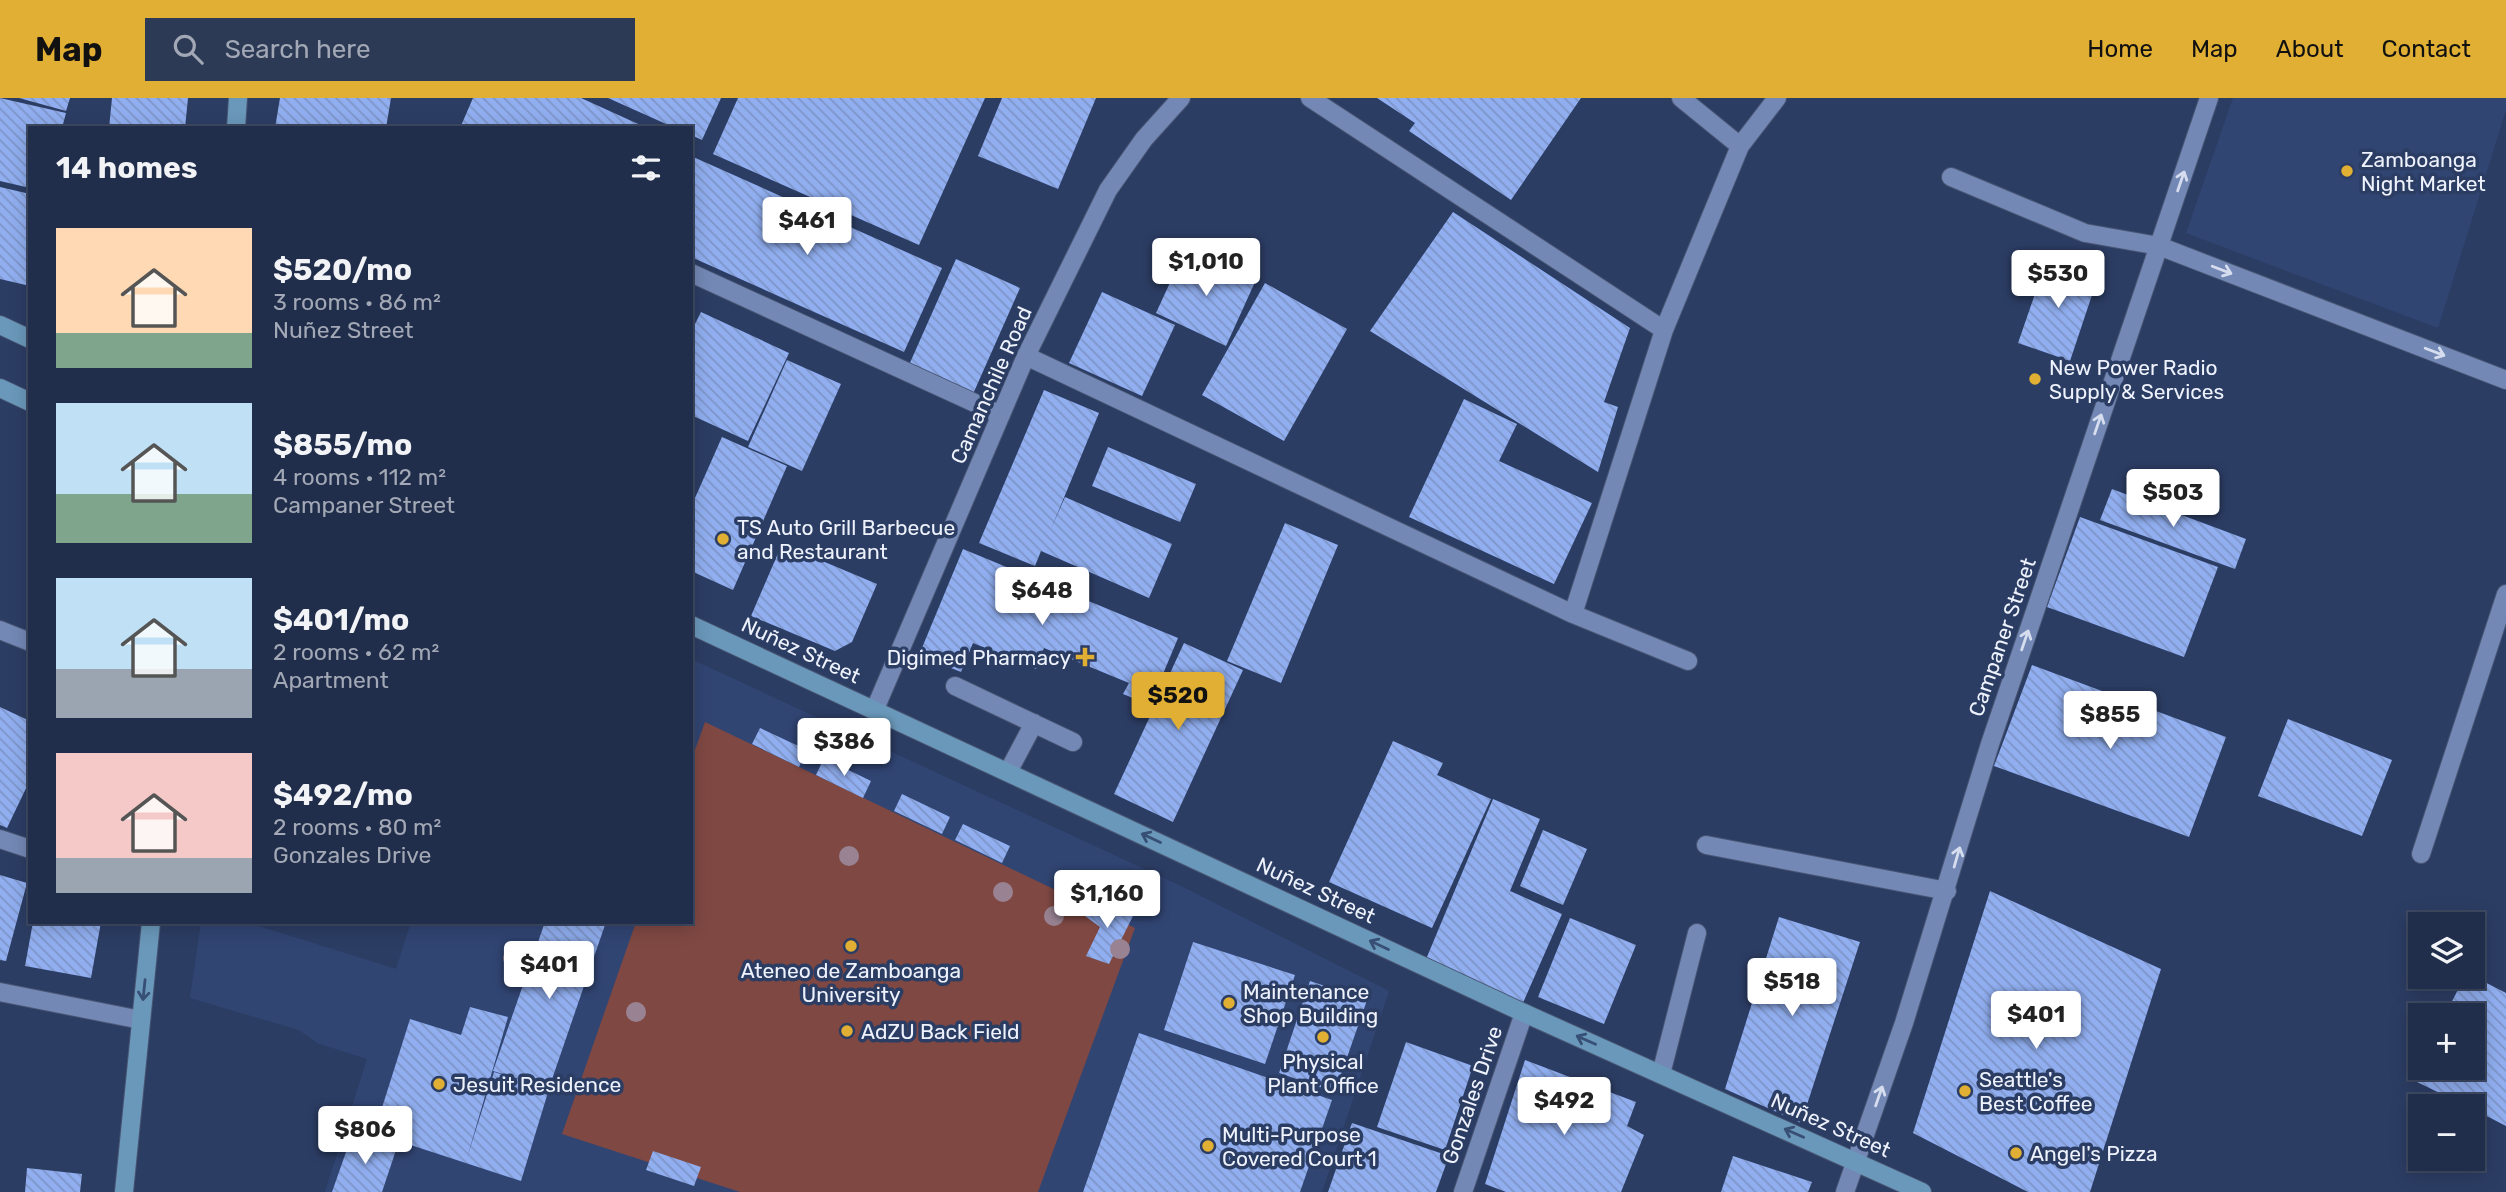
<!DOCTYPE html>
<html lang="en">
<head>
<meta charset="utf-8">
<style>
  body { margin:0; font-family:Rubik,sans-serif; background:#2d3a55; color:#f1f3f6; height:100vh; display:flex; flex-direction:column; font-size:26px; white-space:nowrap }
  * { box-sizing:border-box; margin:0 }
  p { font-size:23px; color:#a2a8b5 }
  .icon { flex:none; width:38px; height:38px; fill:none; stroke:currentColor; stroke-width:2; stroke-linecap:round; stroke-linejoin:round }
  .map { position:relative; flex:1; overflow:hidden }
  .details { position:absolute; left:28px; top:28px; width:665px; height:798px; display:flex; flex-direction:column; background:#212e4b; border-radius:0px; box-shadow:0 4px 18px #0003,0 0 0 2px #3e4a63 }
  .details>* { flex:none }
  .buttons { position:absolute; left:2408px; top:814px; display:grid; gap:14px }
  .buttons a { display:grid; place-items:center; width:77px; height:77px; border-radius:0px; background:#212e4b; box-shadow:0 4px 18px #0003,0 0 0 2px #3e4a63; font-size:35px }
  .price { position:absolute; translate:-50% -60px; padding:0 16px; border-radius:7px; background:#fff; color:#222; font-size:23px; line-height:46px; filter:drop-shadow(0 2px 4px #0008) }
  .price::after { content:''; position:absolute; left:50%; top:42px; width:21px; height:16px; margin-left:-10px; background:inherit; clip-path:polygon(0 0,100% 0,50% 100%) }
  .price.on { background:#e1af34; color:#111 }
  ul { padding:0; list-style:none }
  li { display:flex; align-items:center; gap:21px; height:175px; padding:0 28px }
  li span { display:grid; place-items:center; flex:none; width:196px; height:140px; border-radius:0px; color:#555 }
  li>.icon { margin-inline-start:auto }
  span .icon { width:84px; height:84px; fill:#fffc; stroke-width:1 }
  li b { font-size:30px }
  h2 { display:flex; justify-content:space-between; align-items:center; height:84px; padding:0 28px; font-size:30px }
  header { display:flex; align-items:center; gap:42px; box-sizing:border-box; height:98px; padding:0 35px; background:#e1af34; color:#111 }
  header strong { font-size:33px }
  nav { display:flex; gap:38px; margin-inline-start:auto; font-size:24px }
  .search { width:490px; height:63px; background:#2d3a55; display:flex; align-items:center; gap:18px; box-sizing:border-box; padding:0 24px; border-radius:0px; color:#a2a8b5; font-size:26px }
  .map>svg:first-child { display:block }
</style>
</head>
<body>
<header>
<strong>Map</strong>
<div class="search"><svg class="icon" aria-label="search" viewBox="0 0 24 24"><circle cx="10" cy="10" r="6"/><path d="M15 15l6 6"/></svg>Search here</div>
<nav><a>Home</a><a>Map</a><a>About</a><a>Contact</a></nav>
</header>
<div class="map">
<svg width="2506" height="1094" viewBox="0 0 2506 1094">
  <defs>
    <pattern id="building-back-hatch" width="6" height="6" patternUnits="userSpaceOnUse" patternTransform="scale(1.75)"><rect width="6" height="6" fill="#90aef0"/><path d="M-1 5l2 2M0 0l6 6M5-1l2 2" fill="none" stroke="#7e95c7"/></pattern>
  </defs>
  <rect width="100%" height="100%" fill="#2c3d64"/>
  <path fill="#314573" d="M 2233,0 L 2506,0 L 2506,12 L 2438,230 L 2186,135 Z
    M 691,561 L 1181,788 L 1389,893 L 1322,1094 L 325,1094 L 367,961 L 317,945 L 299,932 L 190,900 L 201,824 L 246,824 L 396,871 L 411,824 L 691,824 Z"/>
  <path fill="#7f4843" d="M 705,624 L 1135,830 L 1038,1094 L 740,1094 L 562,1036 L 636,824 L 691,824 L 691,663 Z"/>
  <path fill="url(#building-back-hatch)" d="M 0,0 L 66,15 L 62,30 L 30,30 L 30,90 L 0,83 Z
    M 19,0 L 70,0 L 66,13 Z
    M 112,0 L 188,0 L 185,30 L 109,30 Z
    M 280,0 L 391,0 L 386,30 L 275,30 Z
    M 473,0 L 581,0 L 647,30 L 460,30 Z
    M 608,0 L 721,0 L 702,42 L 691,37 L 691,30 L 675,30 Z
    M 738,0 L 985,0 L 919,147 L 713,56 Z
    M 1002,0 L 1096,0 L 1058,91 L 978,58 Z
    M 1377,0 L 1581,0 L 1511,102 L 1409,33 L 1415,25 Z
    M 691,58 L 942,170 L 904,254 L 691,159 Z
    M 0,89 L 30,96 L 30,188 L 0,181 Z
    M 1453,114 L 1630,230 L 1604,304 L 1618,309 L 1598,374 L 1370,233 Z
    M 1185,152 L 1255,184 L 1226,248 L 1156,215 Z
    M 956,161 L 1020,190 L 973,296 L 909,267 Z
    M 2047,161 L 2098,179 L 2070,263 L 2018,245 Z
    M 1265,185 L 1347,231 L 1284,343 L 1202,297 Z
    M 1102,194 L 1175,227 L 1142,298 L 1069,265 Z
    M 701,214 L 789,255 L 748,343 L 691,317 L 691,234 Z
    M 787,262 L 841,286 L 802,373 L 748,349 Z
    M 1044,292 L 1099,315 L 1051,431 L 1065,399 L 1172,446 L 1149,500 L 1041,453 L 1035,468 L 979,445 Z
    M 1464,301 L 1517,326 L 1499,363 L 1592,405 L 1554,486 L 1409,419 Z
    M 722,339 L 787,368 L 733,492 L 691,473 L 691,409 Z
    M 1108,349 L 1196,386 L 1180,424 L 1092,388 Z
    M 2112,391 L 2246,441 L 2235,471 L 2100,422 Z
    M 2080,419 L 2218,469 L 2184,559 L 2047,509 Z
    M 1285,425 L 1338,447 L 1281,585 L 1227,563 Z
    M 782,446 L 877,486 L 852,544 L 835,553 L 751,518 Z
    M 963,451 L 1178,540 L 1150,607 L 1123,596 L 1129,585 L 1044,550 L 1036,571 L 973,545 L 961,574 L 919,557 Z
    M 1184,545 L 1243,572 L 1173,724 L 1114,696 Z
    M 2032,567 L 2226,639 L 2189,739 L 1994,668 Z
    M 0,609 L 30,623 L 30,682 L 7,730 L 0,727 Z
    M 2288,621 L 2392,662 L 2362,738 L 2258,698 Z
    M 760,630 L 807,652 L 799,669 L 752,646 Z
    M 1393,643 L 1443,665 L 1437,677 L 1491,701 L 1432,830 L 1329,784 Z
    M 824,660 L 871,683 L 863,700 L 816,677 Z
    M 902,696 L 950,719 L 942,736 L 894,713 Z
    M 1493,701 L 1540,721 L 1510,793 L 1562,816 L 1522,907 L 1424,866 Z
    M 963,726 L 1010,748 L 1002,765 L 955,742 Z
    M 1543,732 L 1587,751 L 1563,807 L 1520,788 Z
    M 0,777 L 27,785 L 6,863 L 0,862 Z
    M 1990,793 L 2161,871 L 2090,1094 L 2028,1094 L 1913,1035 Z
    M 1096,799 L 1133,818 L 1109,866 L 1086,858 L 1100,829 L 1085,818 Z
    M 1779,819 L 1860,844 L 1801,1025 L 1725,991 Z
    M 1570,820 L 1636,847 L 1604,926 L 1538,899 Z
    M 33,824 L 101,824 L 91,880 L 25,868 Z
    M 545,824 L 606,824 L 549,990 L 493,973 Z
    M 1193,844 L 1295,877 L 1265,966 L 1164,932 Z
    M 2465,878 L 2473,878 L 2506,895 L 2506,1028 L 2473,1011 L 2473,1008 L 2466,1008 L 2413,982 L 2419,970 L 2473,970 L 2473,917 L 2445,917 Z
    M 1310,883 L 1367,902 L 1335,994 L 1279,975 Z
    M 470,909 L 508,919 L 467,1060 L 494,974 L 549,991 L 521,1083 L 374,1035 L 410,921 L 461,937 Z
    M 1139,935 L 1332,1002 L 1300,1094 L 1083,1094 Z
    M 1406,944 L 1473,968 L 1445,1052 L 1377,1029 Z
    M 1525,962 L 1636,1004 L 1627,1028 L 1644,1037 L 1621,1094 L 1506,1094 L 1485,1086 Z
    M 1352,1025 L 1449,1058 L 1436,1094 L 1328,1094 Z
    M 353,1034 L 397,1049 L 382,1094 L 332,1094 Z
    M 653,1053 L 701,1069 L 694,1088 L 646,1072 Z
    M 1733,1058 L 1812,1084 L 1808,1094 L 1721,1094 Z
    M 27,1070 L 82,1076 L 80,1094 L 25,1094 Z"/>
  <g fill="none" stroke-linecap="round" stroke-linejoin="round">
    <g stroke="#485573" stroke-width="20">
      <path id="service" d="M 955,588 L 1073,644
        M 1008,674 L 1034,625
        M 1706,747 L 1947,793
        M 1661,976 L 1697,835"/>
    </g>
    <g stroke="#485573" stroke-width="20">
      <path id="minor" d="M 1310,0 L 1664,232
        M 1681,0 L 1740,48
        M 1951,79 L 2085,135 L 2159,148 L 2506,282
        M 691,175 L 1001,317
        M 1026,258 L 1573,516 L 1688,563
        M 1573,516 L 1664,232 L 1740,48 L 1777,0
        M 0,532 L 30,544
        M 875,611 L 1026,258 L 1108,92 L 1144,41 L 1181,0
        M 0,741 L 30,751
        M 2421,756 L 2506,496
        M 0,894 L 141,922
        M 1463,1094 L 1524,915"/>
    </g>
    <g stroke="#485573" stroke-width="20">
      <path id="tertiary" d="M 1845,1094 L 1904,925 L 1990,646 L 2209,0"/>
    </g>
    <g stroke="#485573" stroke-width="20">
      <path id="secondary" d="M 236,30 L 238,0
        M 0,227 L 30,241
        M 0,290 L 30,304
        M 691,527 L 1524,915 L 1922,1094
        M 124,1094 L 151,824"/>
    </g>
    <use href="#service" stroke="#7388b5" stroke-width="18"/>
    <use href="#minor" stroke="#7388b5" stroke-width="18"/>
    <use href="#tertiary" stroke="#7388b5" stroke-width="18"/>
    <use href="#secondary" stroke="#6a98ba" stroke-width="18"/>
  </g>
  <g fill="#998392">
    <circle cx="849" cy="758" r="10"/>
    <circle cx="1003" cy="794" r="10"/>
    <circle cx="1054" cy="818" r="10"/>
    <circle cx="1120" cy="851" r="10"/>
    <circle cx="513" cy="860" r="10"/>
    <circle cx="636" cy="914" r="10"/>
  </g>
  <defs><path id="oneway-shaft" d="M-6 0H5M1.5-3L5.5 0L1.5 3" fill="none" stroke-width="1.6" stroke-linecap="round" stroke-linejoin="round" transform="scale(1.75)"/></defs>
  <g stroke="#d5ddee">
    <use href="#oneway-shaft" transform="translate(2181 83) rotate(-71)"/>
    <use href="#oneway-shaft" transform="translate(2222 172) rotate(21)"/>
    <use href="#oneway-shaft" transform="translate(2435 254) rotate(21)"/>
    <use href="#oneway-shaft" transform="translate(2098 326) rotate(-71)"/>
    <use href="#oneway-shaft" transform="translate(2025 542) rotate(-71)"/>
    <use href="#oneway-shaft" transform="translate(1957 759) rotate(-74)"/>
    <use href="#oneway-shaft" transform="translate(1879 998) rotate(-71)"/>
  </g>
  <g stroke="#384f75">
    <use href="#oneway-shaft" transform="translate(1151 740) rotate(-155)"/>
    <use href="#oneway-shaft" transform="translate(1379 847) rotate(-155)"/>
    <use href="#oneway-shaft" transform="translate(144 892) rotate(96)"/>
    <use href="#oneway-shaft" transform="translate(1586 942) rotate(-156)"/>
    <use href="#oneway-shaft" transform="translate(1794 1035) rotate(-156)"/>
  </g>
  <g fill="#e1af34" stroke="#2c3d64" stroke-width="2.5">
    <circle cx="2347" cy="73" r="7"/>
    <circle cx="2035" cy="281" r="7"/>
    <circle cx="723" cy="441" r="7"/>
    <path d="M1081.5 548.5h7v7h7v7h-7v7h-7v-7h-7v-7h7z"/>
    <circle cx="851" cy="848" r="7"/>
    <circle cx="1229" cy="905" r="7"/>
    <circle cx="847" cy="933" r="7"/>
    <circle cx="1323" cy="939" r="7"/>
    <circle cx="439" cy="986" r="7"/>
    <circle cx="1965" cy="993" r="7"/>
    <circle cx="1208" cy="1048" r="7"/>
    <circle cx="2016" cy="1055" r="7"/>
  </g>
  <g text-anchor="middle" dominant-baseline="central" stroke-width="7" stroke-linejoin="round" paint-order="stroke">
    <g font-size="21" fill="#eef2fc" stroke="#2c3d64" text-anchor="start">
      <text x="2361" y="61">Zamboanga<tspan x="2361" dy="24">Night Market</tspan></text>
      <text x="2049" y="269">New Power Radio<tspan x="2049" dy="24">Supply &amp; Services</tspan></text>
      <text x="737" y="429">TS Auto Grill Barbecue<tspan x="737" dy="24">and Restaurant</tspan></text>
      <text x="1071" y="559" text-anchor="end">Digimed Pharmacy</text>
      <text x="851" y="872" text-anchor="middle">Ateneo de Zamboanga<tspan x="851" dy="24">University</tspan></text>
      <text x="1243" y="893">Maintenance<tspan x="1243" dy="24">Shop Building</tspan></text>
      <text x="861" y="933">AdZU Back Field</text>
      <text x="1323" y="963" text-anchor="middle">Physical<tspan x="1323" dy="24">Plant Office</tspan></text>
      <text x="1979" y="981">Seattle's<tspan x="1979" dy="24">Best Coffee</tspan></text>
      <text x="453" y="986">Jesuit Residence</text>
      <text x="1222" y="1036">Multi-Purpose<tspan x="1222" dy="24">Covered Court 1</tspan></text>
      <text x="2030" y="1055">Angel's Pizza</text>
    </g>
    <g font-size="21" fill="#eef2fc" stroke="#2c3d64">
      <text transform="translate(991 287) rotate(-66)">Camanchile Road</text>
      <text transform="translate(2002 539) rotate(-71)">Campaner Street</text>
      <text transform="translate(801 552) rotate(25)">Nuñez Street</text>
      <text transform="translate(1316 792) rotate(25)">Nuñez Street</text>
      <text transform="translate(1472 997) rotate(-71)">Gonzales Drive</text>
      <text transform="translate(1831 1027) rotate(24)">Nuñez Street</text>
    </g>
  </g>
</svg>
<div class="buttons">
<a><svg class="icon" aria-label="layers" viewBox="0 0 24 24"><path d="M12 4l9 5-9 5-9-5zM3 14l9 5 9-5"/></svg></a>
<a>+</a>
<a>−</a>
</div>
<b class="price" style="left:807px;top:159px">$461</b>
<b class="price" style="left:1206px;top:200px">$1,010</b>
<b class="price" style="left:2058px;top:212px">$530</b>
<b class="price" style="left:2173px;top:431px">$503</b>
<b class="price" style="left:1042px;top:529px">$648</b>
<b class="price on" style="left:1178px;top:634px">$520</b>
<b class="price" style="left:2110px;top:653px">$855</b>
<b class="price" style="left:844px;top:680px">$386</b>
<b class="price" style="left:1107px;top:832px">$1,160</b>
<b class="price" style="left:549px;top:903px">$401</b>
<b class="price" style="left:1792px;top:920px">$518</b>
<b class="price" style="left:2036px;top:953px">$401</b>
<b class="price" style="left:1564px;top:1039px">$492</b>
<b class="price" style="left:365px;top:1068px">$806</b>
<section class="details">
<h2>14 homes<svg class="icon" aria-label="filters" viewBox="0 0 24 24"><path d="M4 7h16M4 17h16"/><circle cx="9" cy="7" r="2"/><circle cx="15" cy="17" r="2"/></svg></h2>
<ul>
<li><span style="background:linear-gradient(#ffd9b3 75%,#7fa58c 0)"><svg class="icon" aria-label="home" viewBox="0 0 24 24"><path d="M3 11l9-7 9 7M6 9v11h12V9"/></svg></span><div><b>$520/mo</b><p>3 rooms · 86 m²</p><p>Nuñez Street</p></div></li>
<li><span style="background:linear-gradient(#bfe0f5 65%,#7fa58c 0)"><svg class="icon" aria-label="home" viewBox="0 0 24 24"><path d="M3 11l9-7 9 7M6 9v11h12V9"/></svg></span><div><b>$855/mo</b><p>4 rooms · 112 m²</p><p>Campaner Street</p></div></li>
<li><span style="background:linear-gradient(#bfe0f5 65%,#9aa5b1 0)"><svg class="icon" aria-label="home" viewBox="0 0 24 24"><path d="M3 11l9-7 9 7M6 9v11h12V9"/></svg></span><div><b>$401/mo</b><p>2 rooms · 62 m²</p><p>Apartment</p></div></li>
<li><span style="background:linear-gradient(#f6c9c9 75%,#9aa5b1 0)"><svg class="icon" aria-label="home" viewBox="0 0 24 24"><path d="M3 11l9-7 9 7M6 9v11h12V9"/></svg></span><div><b>$492/mo</b><p>2 rooms · 80 m²</p><p>Gonzales Drive</p></div></li>
</ul>
</section>
</div>
</body>
</html>
